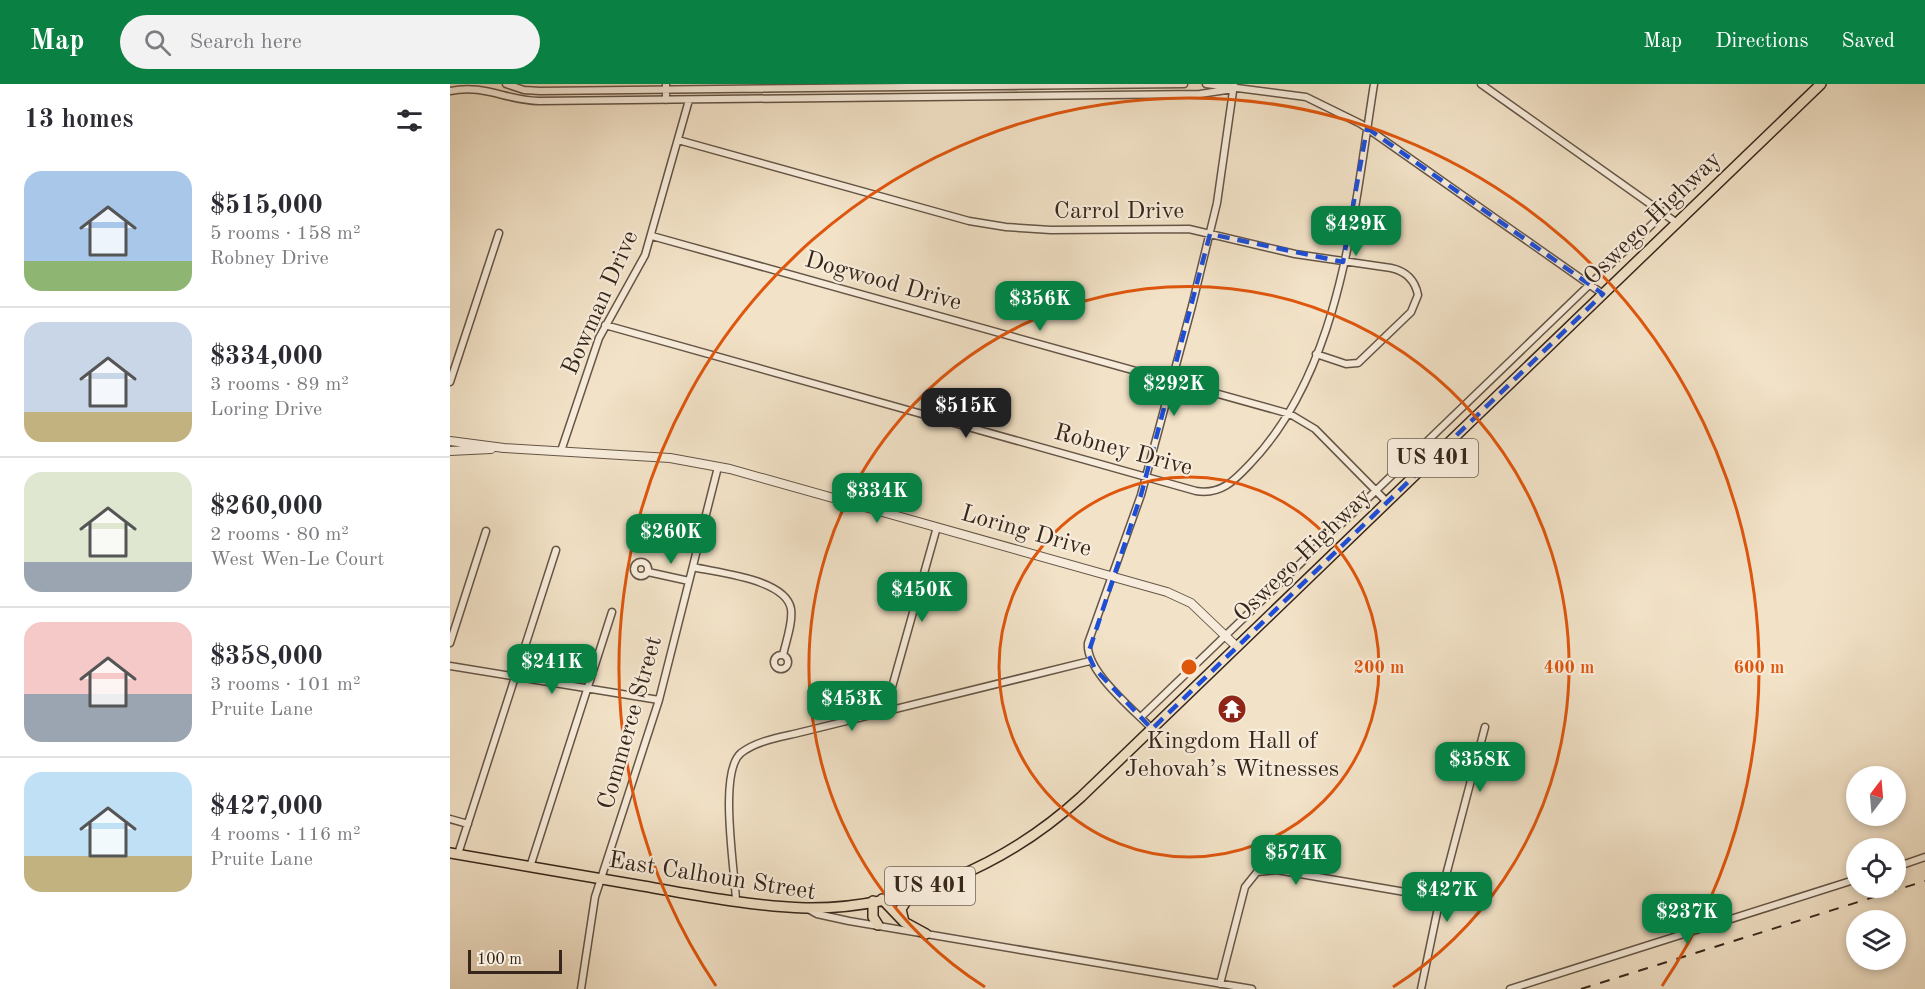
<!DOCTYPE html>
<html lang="en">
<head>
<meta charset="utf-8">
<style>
  body { margin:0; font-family:"Old Standard TT",serif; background:#f2f2f3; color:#2b2b33; height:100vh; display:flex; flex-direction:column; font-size:22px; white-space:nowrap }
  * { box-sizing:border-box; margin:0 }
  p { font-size:20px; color:#7c7c81 }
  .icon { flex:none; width:33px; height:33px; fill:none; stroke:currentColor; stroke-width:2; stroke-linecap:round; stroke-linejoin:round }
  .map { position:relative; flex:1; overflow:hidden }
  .details { display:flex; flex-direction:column; background:#fff; width:450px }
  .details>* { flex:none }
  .needle { width:39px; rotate:16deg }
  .controls { position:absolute; left:1396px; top:682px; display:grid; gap:12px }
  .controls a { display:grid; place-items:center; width:60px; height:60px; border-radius:50%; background:#fff; box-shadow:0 3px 9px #0003; font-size:30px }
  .scale { position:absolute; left:18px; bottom:15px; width:94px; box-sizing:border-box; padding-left:6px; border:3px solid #36261b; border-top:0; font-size:16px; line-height:21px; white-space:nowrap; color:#36261b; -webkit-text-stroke:4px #f7ecdb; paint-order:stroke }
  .price { position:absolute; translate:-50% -51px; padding:0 14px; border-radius:12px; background:#0b8043; color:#fff; font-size:20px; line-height:39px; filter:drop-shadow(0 2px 3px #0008) }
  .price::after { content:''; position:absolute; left:50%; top:36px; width:18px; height:14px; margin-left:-9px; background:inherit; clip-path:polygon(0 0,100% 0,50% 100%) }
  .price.selected { background:#222; color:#fff }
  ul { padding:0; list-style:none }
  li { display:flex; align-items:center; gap:18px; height:150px; padding:0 24px }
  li+li { border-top:2px solid #e1e1e2 }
  li span { display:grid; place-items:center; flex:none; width:168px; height:120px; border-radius:18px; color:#555 }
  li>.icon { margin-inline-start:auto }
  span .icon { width:72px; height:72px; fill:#fffc; stroke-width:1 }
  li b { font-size:26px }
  h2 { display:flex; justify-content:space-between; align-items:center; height:72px; padding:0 24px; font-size:26px }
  header { display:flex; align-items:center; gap:36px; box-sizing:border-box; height:84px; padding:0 30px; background:#0b8043; color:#fff }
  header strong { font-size:28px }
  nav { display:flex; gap:33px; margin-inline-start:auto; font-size:21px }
  .search { width:420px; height:54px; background:#f2f2f3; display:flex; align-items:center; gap:15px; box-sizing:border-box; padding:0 21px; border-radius:33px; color:#7c7c81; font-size:22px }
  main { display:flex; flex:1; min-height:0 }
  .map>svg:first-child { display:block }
</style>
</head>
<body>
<header>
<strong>Map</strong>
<div class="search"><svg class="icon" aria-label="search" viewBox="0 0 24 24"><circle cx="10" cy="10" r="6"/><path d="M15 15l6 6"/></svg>Search here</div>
<nav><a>Map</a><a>Directions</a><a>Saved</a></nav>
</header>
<main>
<section class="details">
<h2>13 homes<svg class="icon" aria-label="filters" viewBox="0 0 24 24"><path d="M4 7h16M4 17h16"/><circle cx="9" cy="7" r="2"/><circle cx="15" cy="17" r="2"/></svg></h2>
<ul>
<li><span style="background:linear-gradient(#a9c7e8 75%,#8fb573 0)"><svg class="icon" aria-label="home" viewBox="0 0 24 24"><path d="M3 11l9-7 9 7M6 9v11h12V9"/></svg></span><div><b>$515,000</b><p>5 rooms · 158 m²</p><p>Robney Drive</p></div></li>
<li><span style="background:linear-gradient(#c9d6e8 75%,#c2b280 0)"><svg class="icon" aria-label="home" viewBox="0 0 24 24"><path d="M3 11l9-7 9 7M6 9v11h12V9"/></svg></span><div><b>$334,000</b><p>3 rooms · 89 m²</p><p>Loring Drive</p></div></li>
<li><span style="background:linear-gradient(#dfe7d0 75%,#9aa5b1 0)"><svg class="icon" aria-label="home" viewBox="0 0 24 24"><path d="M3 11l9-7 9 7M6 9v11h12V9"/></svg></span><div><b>$260,000</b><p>2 rooms · 80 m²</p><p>West Wen-Le Court</p></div></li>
<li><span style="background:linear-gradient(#f6c9c9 60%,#9aa5b1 0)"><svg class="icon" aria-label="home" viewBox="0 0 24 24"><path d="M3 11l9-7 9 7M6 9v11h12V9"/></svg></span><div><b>$358,000</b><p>3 rooms · 101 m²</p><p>Pruite Lane</p></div></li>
<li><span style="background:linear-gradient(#bfe0f5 70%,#c2b280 0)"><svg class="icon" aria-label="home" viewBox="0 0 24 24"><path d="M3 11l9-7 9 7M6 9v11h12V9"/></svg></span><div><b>$427,000</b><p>4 rooms · 116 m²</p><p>Pruite Lane</p></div></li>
</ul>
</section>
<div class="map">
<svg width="1475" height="905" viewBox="0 0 1475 905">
  <rect width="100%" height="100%" fill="#f2e2c7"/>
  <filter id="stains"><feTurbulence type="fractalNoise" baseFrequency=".00333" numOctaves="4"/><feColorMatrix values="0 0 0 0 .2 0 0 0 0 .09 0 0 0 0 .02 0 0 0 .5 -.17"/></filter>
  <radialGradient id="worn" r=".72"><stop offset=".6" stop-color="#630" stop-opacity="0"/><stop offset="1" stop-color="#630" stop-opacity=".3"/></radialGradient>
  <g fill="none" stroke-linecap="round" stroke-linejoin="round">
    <g stroke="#655546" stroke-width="9">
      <path id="minor" d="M 56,0 L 74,6 L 90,7 L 734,0
        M 756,0 L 856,13 L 911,40 L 1153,210
        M 1031,0 L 1227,139
        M 0,7 C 34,0 55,16 89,17 L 750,10 L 783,5
        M 216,16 L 216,0
        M 228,56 L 519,137 L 556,143 L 601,146 L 739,145 L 845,170 L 941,184 C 955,187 965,196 968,211 L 961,228 L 908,279 L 896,280 L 866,270
        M 202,152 L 840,330 L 865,345 L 937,418
        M 155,241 L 746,407 C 771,411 784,397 800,380 C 892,284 904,126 924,0
        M 0,298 L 49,149
        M 111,367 L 149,254 L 195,171 L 239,16
        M184 485a7 7 0 1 1 14 0a7 7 0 1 1-14 0Z
        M 243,483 C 268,489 336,495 341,525 C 343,539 336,557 333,571
        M 198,488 L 239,497
        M 0,559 L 36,447
        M324 578a7 7 0 1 1 14 0a7 7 0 1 1-14 0Z
        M 0,582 L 209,616
        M 435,628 L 487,443
        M 691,633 L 1245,99
        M 702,645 C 683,625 635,587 638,559 L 691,411 L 742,222 L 767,119 L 784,0
        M 0,735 L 18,740
        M 8,770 L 106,466
        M 80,783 L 162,528
        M 1446,783 L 1475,773
        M 286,817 C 285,786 268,688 291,669 C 308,656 332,653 352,648 L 640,577
        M 358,825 L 367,830 L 399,837 L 802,905
        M 770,900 L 795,803 L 807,788 L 827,786 L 990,814
        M 131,905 L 145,813 L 209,616 L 268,383
        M 971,905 L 990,814 L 1035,643
        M 1060,905 L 1407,795"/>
    </g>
    <g stroke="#655546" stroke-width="10">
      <path id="tertiary" d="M 0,357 L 54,364 L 220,374 L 280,385 L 717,508 L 741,519 L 787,563
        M 0,367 L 41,365"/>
    </g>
    <g stroke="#36261b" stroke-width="12">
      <path id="primary" d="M 0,769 C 64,780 129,791 193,802 C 246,811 300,822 355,824 C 455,826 558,780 631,713 L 1371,0
        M 432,815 L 454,838 L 476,850
        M 423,817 L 423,833 L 428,841
        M 454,838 L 451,825 L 462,808"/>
    </g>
    <use href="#minor" stroke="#f7ecdb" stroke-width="6"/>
    <use href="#tertiary" stroke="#f7ecdb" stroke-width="8"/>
    <use href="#primary" stroke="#f2e2c7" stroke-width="9"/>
    <path stroke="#36261b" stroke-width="2" stroke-dasharray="10 10" stroke-linecap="butt" d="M 1131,905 L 1475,797"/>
  </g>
  <path fill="none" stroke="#1d4ed8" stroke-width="4.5" stroke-dasharray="12 8" stroke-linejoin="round" d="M 917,44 L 1153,210 L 702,645 L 645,585 L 638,570 L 691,411 L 760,150 L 893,178 Z"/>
  <g fill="none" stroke="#df560d" stroke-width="3">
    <circle cx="739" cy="583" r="190"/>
    <path d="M535 903A380 380 0 1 1 943 903"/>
    <path d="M266 902A570 570 0 1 1 1212 902"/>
  </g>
  <defs>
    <g id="temple-disc" transform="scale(1.5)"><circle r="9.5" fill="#8f2418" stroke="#f7ecdb"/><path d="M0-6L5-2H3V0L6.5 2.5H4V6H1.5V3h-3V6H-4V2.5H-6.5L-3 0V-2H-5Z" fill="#fff"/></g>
  </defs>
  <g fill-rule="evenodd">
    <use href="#temple-disc" x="782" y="625"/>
  </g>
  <g text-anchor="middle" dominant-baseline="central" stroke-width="4.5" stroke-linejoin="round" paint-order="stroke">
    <g fill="#f7ecdb" stroke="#706155" stroke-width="1.5">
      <rect x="938" y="355" width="90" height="38" rx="4.5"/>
      <rect x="435" y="783" width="90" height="38" rx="4.5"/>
    </g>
    <g font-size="22" font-weight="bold" fill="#36261b">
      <text x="983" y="374">US 401</text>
      <text x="480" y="802">US 401</text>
    </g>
    <g font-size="24" fill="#36261b" stroke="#f7ecdb">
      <text x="669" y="128">Carrol Drive</text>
      <text transform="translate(1203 135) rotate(-44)">Oswego Highway</text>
      <text transform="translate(433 198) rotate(16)">Dogwood Drive</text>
      <text transform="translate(151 219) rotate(-66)">Bowman Drive</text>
      <text transform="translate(673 367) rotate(15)">Robney Drive</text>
      <text transform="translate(576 448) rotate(16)">Loring Drive</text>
      <text transform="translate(853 472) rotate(-44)">Oswego Highway</text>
      <text transform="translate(181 639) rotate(-74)">Commerce Street</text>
      <text transform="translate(262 793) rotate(9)">East Calhoun Street</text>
    </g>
    <g font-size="24" fill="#36261b" stroke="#f7ecdb">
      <text x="782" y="658">Kingdom Hall of<tspan x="782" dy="28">Jehovah’s Witnesses</tspan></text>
    </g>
  </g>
  <circle cx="739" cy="583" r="9" fill="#df560d" stroke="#f7ecdb" stroke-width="3"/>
  <g font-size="18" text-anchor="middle" font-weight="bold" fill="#df560d" stroke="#f7ecdb" stroke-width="4.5" stroke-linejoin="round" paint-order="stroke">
    <text x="929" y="589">200 m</text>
    <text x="1119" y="589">400 m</text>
    <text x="1309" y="589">600 m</text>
  </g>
  <rect width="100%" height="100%" filter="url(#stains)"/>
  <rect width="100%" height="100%" fill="url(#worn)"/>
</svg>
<div class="controls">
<a><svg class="needle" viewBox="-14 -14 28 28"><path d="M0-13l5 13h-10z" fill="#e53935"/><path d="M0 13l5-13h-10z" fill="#7c7c81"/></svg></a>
<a><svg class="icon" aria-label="locate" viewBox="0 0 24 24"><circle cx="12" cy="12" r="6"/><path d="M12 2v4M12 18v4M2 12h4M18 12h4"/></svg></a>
<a><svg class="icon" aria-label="layers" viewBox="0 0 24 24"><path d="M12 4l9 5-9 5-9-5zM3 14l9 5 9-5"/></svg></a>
</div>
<div class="scale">100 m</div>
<b class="price" style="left:906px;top:173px">$429K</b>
<b class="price" style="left:590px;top:248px">$356K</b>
<b class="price" style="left:724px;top:333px">$292K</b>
<b class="price selected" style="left:516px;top:355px">$515K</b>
<b class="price" style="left:427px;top:440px">$334K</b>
<b class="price" style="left:221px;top:481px">$260K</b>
<b class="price" style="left:472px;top:539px">$450K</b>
<b class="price" style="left:102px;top:611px">$241K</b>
<b class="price" style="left:402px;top:648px">$453K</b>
<b class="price" style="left:1030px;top:709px">$358K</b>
<b class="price" style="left:846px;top:802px">$574K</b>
<b class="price" style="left:997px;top:839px">$427K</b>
<b class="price" style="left:1237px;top:861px">$237K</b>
</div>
</main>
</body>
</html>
